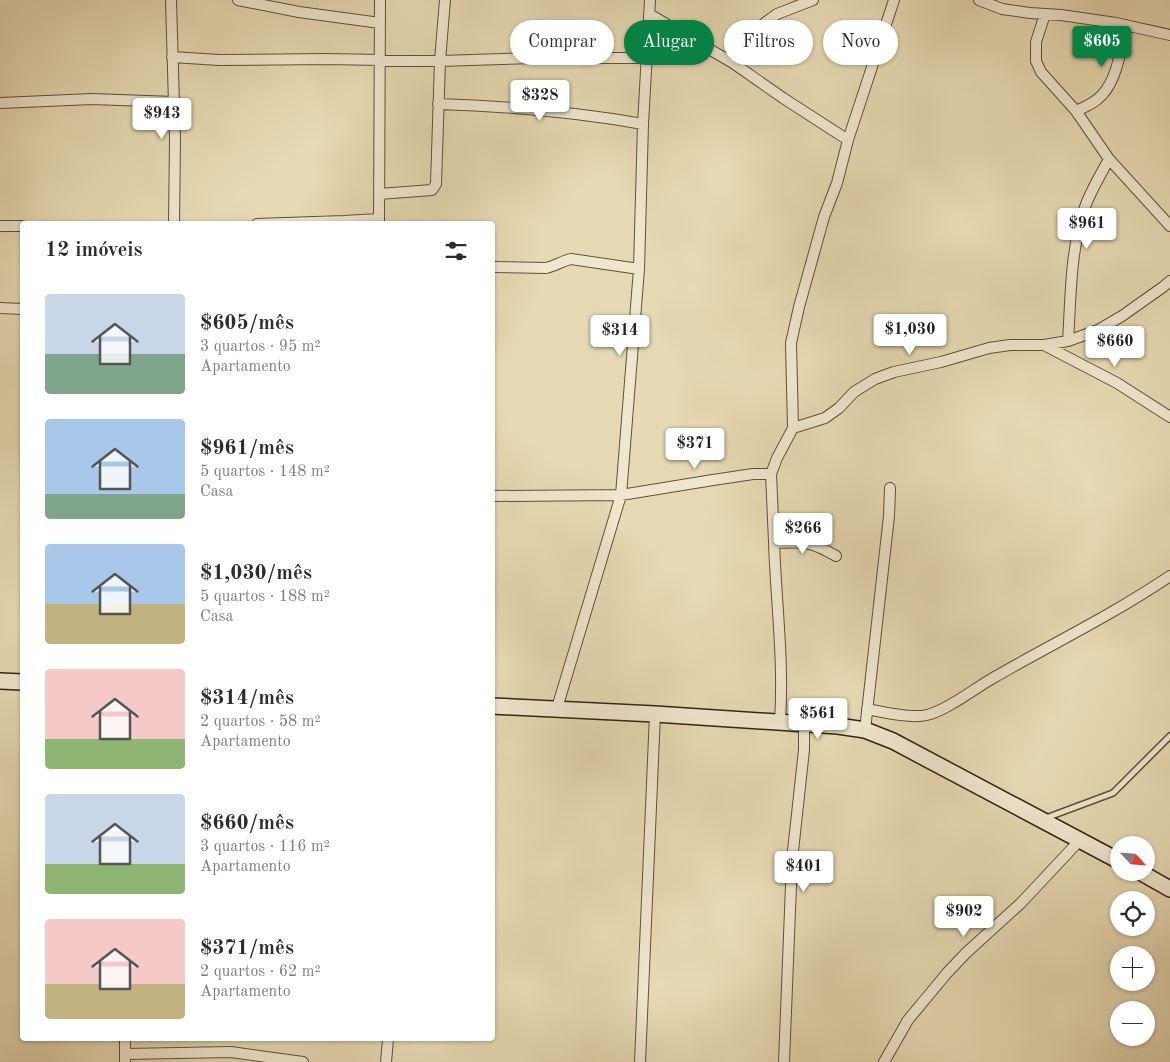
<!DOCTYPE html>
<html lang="pt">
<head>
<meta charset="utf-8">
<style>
  body { margin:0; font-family:"Old Standard TT",serif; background:#f2f2f3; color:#2b2b33; height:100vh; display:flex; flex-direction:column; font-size:19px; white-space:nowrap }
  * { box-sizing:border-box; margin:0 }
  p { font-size:16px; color:#7c7c81 }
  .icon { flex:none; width:28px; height:28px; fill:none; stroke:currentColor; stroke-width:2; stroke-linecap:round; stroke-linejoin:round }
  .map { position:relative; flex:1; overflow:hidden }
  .drawer { position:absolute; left:20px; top:221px; width:475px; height:820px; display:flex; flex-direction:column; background:#fff; border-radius:5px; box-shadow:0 1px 4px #0004 }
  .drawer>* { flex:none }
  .hud { position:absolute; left:510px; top:20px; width:475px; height:45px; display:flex; gap:10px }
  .needle { width:32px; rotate:116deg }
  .fabs { position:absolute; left:1110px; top:836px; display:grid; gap:10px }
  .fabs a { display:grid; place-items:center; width:45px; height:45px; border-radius:50%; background:#fff; box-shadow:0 1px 4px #0004; font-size:25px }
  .price { position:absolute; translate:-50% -42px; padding:0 11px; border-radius:5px; background:#fff; color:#222; font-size:16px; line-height:32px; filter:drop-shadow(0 1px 2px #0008) }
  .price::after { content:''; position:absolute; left:50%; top:30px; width:15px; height:11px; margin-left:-8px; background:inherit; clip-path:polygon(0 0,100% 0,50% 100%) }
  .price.active { background:#0b8043; color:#fff }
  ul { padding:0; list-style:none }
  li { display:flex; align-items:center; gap:15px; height:125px; padding:0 25px }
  li span { display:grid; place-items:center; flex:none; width:140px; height:100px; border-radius:5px; color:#555 }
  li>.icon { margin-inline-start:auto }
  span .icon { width:60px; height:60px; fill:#fffc; stroke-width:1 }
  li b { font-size:21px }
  h2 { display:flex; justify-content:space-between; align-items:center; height:60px; padding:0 25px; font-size:21px }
  .chip { padding:0 18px; border-radius:22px; background:#fff; box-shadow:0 1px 4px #0004; font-size:18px; line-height:45px }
  .chip.active { background:#0b8043; color:#fff }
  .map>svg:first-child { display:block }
</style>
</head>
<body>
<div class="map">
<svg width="1170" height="1062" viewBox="0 0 1170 1062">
  <rect width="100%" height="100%" fill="#e6d9b3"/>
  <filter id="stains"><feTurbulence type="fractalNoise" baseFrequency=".004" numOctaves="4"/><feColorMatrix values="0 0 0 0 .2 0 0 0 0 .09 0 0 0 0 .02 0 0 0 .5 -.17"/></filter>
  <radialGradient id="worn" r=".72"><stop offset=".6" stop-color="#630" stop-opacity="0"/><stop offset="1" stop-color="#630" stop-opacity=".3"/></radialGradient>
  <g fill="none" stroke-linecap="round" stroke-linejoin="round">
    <g stroke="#5e513c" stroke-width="8">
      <path id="lane" d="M 1046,818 L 1113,793 L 1170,736"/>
    </g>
    <g stroke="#5e513c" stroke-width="12">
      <path id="street" d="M 171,0 L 175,139 L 174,224
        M 238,0 L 299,12 L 380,23
        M 979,0 L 1002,9 L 1030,13 L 1061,15 L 1116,23 L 1170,35
        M 649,14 L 733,63 L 783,98 L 848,140
        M 1045,14 L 1036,42 L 1036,61 L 1041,72 L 1076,111 L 1109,159 L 1170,226
        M 172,57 L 219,60 L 325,59 L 440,61 L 535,58 L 646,58
        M 733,63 L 762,25 L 777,14 L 813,0
        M 0,103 L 92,99 L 174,102
        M 438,104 C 507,106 575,112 643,124
        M 1076,111 C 1085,107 1095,103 1102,95 C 1118,78 1121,47 1126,25
        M 379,194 L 432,190 L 436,184 L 440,61 L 445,0
        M 257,224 L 344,221 L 379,219
        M 379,224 L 380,0
        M 0,226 L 22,226
        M 492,267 L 546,268 C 555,266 562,261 571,259 L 639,269
        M 0,308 L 22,309
        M 1068,341 C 1071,295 1070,251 1085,207 C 1091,190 1101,174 1109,159
        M 1044,345 L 1117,383 L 1170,417
        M 793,428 L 825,418 L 839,408 L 854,392 L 875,379 L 894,372 L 941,362 L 989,348 L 1010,345 L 1044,345 L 1068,341 L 1098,330 L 1122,316 L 1163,287 L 1170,281
        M 771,474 C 772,496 773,519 774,542 C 776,602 784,661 780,721
        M 492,496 L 621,495 L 713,480 L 753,474 L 771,474 L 777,458 L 793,428 L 791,343 L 799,307 L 824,217 L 837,183 L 848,140 L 894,0
        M 774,543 C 803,542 809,540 836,556
        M 557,708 L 621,495 L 639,269 L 643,124 L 650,0
        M 867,709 C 882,712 911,719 927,715 C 947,710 974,689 993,678 C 1052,644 1114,614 1170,576
        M 865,730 L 889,516 L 890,488
        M 125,1039 L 125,1062
        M 125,1054 L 231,1052 L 303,1062
        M 386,1062 L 388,1039
        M 640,1062 L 655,714
        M 784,1062 L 792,860 L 804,750 L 804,724
        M 884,1062 L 908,1020 L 947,973 L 966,953 L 1021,903 L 1080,840"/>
    </g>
    <g stroke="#312415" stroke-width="18">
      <path id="secondary" d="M 0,681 L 22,682
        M 492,706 L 655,714 L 838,726 L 865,730 L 893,741 L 1119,861
        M 1140,872 L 1170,889"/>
    </g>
    <use href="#lane" stroke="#efe6ce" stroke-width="5"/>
    <use href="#street" stroke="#efe6ce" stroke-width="10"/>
    <use href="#secondary" stroke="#efe6ce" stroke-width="15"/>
  </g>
  <rect width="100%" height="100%" filter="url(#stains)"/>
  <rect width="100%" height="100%" fill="url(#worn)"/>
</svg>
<div class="fabs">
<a><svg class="needle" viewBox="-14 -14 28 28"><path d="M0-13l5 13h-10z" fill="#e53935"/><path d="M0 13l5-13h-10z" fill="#7c7c81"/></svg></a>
<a><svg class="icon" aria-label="locate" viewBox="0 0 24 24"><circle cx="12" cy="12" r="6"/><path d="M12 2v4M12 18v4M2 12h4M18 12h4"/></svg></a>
<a>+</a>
<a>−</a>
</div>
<b class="price active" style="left:1102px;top:68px">$605</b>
<b class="price" style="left:540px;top:122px">$328</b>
<b class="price" style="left:162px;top:140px">$943</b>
<b class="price" style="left:1087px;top:250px">$961</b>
<b class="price" style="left:910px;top:356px">$1,030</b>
<b class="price" style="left:620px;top:357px">$314</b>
<b class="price" style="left:1115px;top:368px">$660</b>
<b class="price" style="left:695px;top:470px">$371</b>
<b class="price" style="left:803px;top:555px">$266</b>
<b class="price" style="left:818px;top:740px">$561</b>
<b class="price" style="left:804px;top:893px">$401</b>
<b class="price" style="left:964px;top:938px">$902</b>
<div class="hud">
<a class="chip">Comprar</a>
<a class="chip active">Alugar</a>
<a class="chip">Filtros</a>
<a class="chip">Novo</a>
</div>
<section class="drawer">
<h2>12 imóveis<svg class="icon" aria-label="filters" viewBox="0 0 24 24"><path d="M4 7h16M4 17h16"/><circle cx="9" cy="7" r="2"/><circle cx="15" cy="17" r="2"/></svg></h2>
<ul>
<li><span style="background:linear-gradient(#c9d6e8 60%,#7fa58c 0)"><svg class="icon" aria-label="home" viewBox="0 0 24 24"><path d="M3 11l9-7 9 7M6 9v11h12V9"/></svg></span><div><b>$605/mês</b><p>3 quartos · 95 m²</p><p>Apartamento</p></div></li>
<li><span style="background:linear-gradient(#a9c7e8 75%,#7fa58c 0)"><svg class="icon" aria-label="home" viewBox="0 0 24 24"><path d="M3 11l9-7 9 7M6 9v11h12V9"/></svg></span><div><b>$961/mês</b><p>5 quartos · 148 m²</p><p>Casa</p></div></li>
<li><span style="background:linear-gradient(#a9c7e8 60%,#c2b280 0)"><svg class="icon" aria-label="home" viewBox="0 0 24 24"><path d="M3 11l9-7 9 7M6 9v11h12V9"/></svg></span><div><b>$1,030/mês</b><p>5 quartos · 188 m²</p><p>Casa</p></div></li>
<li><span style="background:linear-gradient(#f6c9c9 70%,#8fb573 0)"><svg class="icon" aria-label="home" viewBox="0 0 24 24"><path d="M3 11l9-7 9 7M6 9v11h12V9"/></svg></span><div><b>$314/mês</b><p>2 quartos · 58 m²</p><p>Apartamento</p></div></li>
<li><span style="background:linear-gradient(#c9d6e8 70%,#8fb573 0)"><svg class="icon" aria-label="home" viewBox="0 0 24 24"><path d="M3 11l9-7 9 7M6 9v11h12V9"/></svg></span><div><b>$660/mês</b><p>3 quartos · 116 m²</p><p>Apartamento</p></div></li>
<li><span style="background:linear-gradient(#f6c9c9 65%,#c2b280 0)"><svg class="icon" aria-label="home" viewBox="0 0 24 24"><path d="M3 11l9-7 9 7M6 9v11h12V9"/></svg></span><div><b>$371/mês</b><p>2 quartos · 62 m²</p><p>Apartamento</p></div></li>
</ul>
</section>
</div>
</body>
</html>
